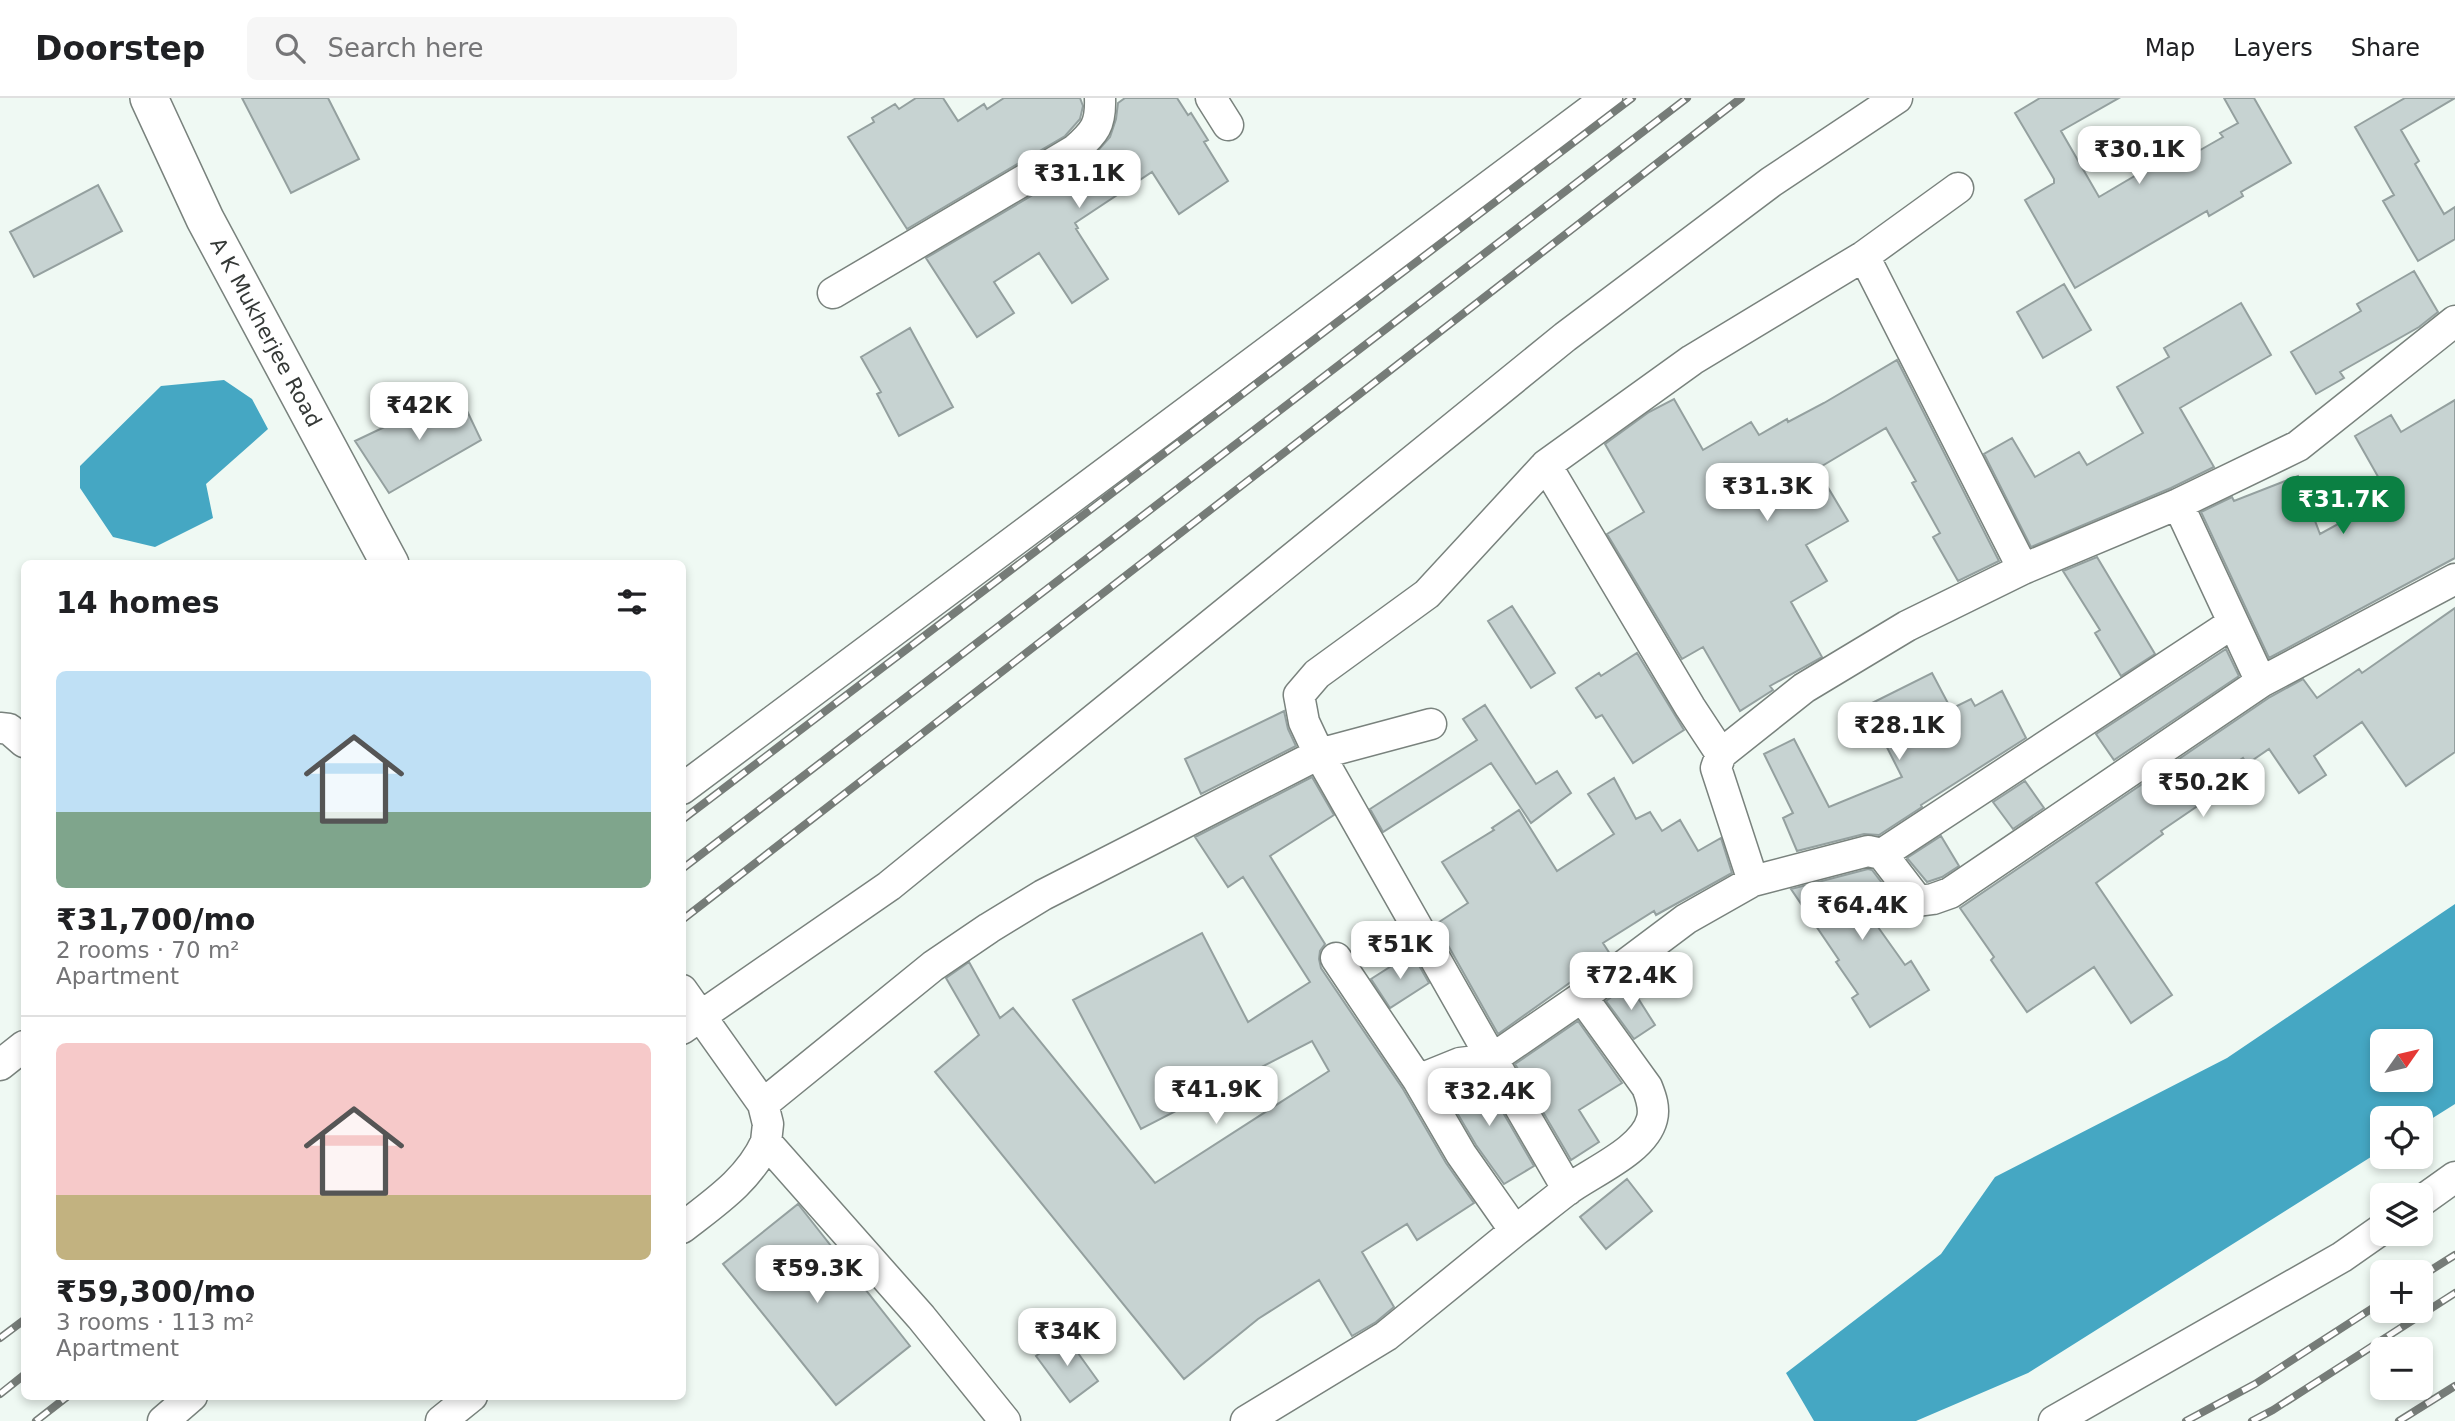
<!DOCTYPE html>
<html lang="en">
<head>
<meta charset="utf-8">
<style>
  body { margin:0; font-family:"DejaVu Sans",sans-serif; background:#f6f6f6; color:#202124; height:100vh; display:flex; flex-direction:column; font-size:26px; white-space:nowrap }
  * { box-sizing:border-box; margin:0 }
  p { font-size:23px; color:#757577 }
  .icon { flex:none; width:38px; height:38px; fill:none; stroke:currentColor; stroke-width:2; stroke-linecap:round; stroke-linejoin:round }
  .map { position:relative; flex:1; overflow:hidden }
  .drawer { position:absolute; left:21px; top:462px; width:665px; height:840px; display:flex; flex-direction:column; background:#fff; border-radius:10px; box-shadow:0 4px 10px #0003 }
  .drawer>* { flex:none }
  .needle { width:46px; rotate:56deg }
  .controls { position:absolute; left:2370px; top:931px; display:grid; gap:14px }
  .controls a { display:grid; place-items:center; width:63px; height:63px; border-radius:10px; background:#fff; box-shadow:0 4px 10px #0003; font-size:35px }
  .price { position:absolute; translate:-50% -60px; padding:0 16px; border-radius:14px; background:#fff; color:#222; font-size:23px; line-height:46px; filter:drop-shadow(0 2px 4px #0008) }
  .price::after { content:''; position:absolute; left:50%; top:42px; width:21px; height:16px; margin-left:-10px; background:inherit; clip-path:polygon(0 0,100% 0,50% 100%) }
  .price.active { background:#0b8043; color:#fff }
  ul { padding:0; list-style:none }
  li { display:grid; align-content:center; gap:14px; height:371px; padding:0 35px }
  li+li { border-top:2px solid #e0e0e0 }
  li span { display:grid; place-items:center; height:217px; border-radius:10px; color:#555 }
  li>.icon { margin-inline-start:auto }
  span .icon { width:126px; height:126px; fill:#fffc; stroke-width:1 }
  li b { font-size:30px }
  h2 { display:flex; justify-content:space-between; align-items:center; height:84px; padding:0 35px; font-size:30px }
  header { display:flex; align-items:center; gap:42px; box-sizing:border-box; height:98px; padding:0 35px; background:#fff; border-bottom:2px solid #e0e0e0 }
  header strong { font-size:33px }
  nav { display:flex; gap:38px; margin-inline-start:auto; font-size:24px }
  .search { width:490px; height:63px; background:#f6f6f6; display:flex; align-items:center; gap:18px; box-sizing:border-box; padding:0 24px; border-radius:10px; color:#757577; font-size:26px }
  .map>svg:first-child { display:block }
</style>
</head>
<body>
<header>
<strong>Doorstep</strong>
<div class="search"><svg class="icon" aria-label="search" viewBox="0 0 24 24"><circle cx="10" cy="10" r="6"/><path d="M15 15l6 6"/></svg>Search here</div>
<nav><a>Map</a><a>Layers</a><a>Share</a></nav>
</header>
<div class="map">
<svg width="2455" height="1323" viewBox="0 0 2455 1323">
  <rect width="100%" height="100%" fill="#eff9f3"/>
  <path fill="#45a7c3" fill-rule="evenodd" d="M 224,282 L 252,301 L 268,331 L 206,386 L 213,420 L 155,449 L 113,439 L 80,390 L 80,368 L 161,288 Z
    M 2455,806 L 2455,1006 L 2420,1028 L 2420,1020 L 2382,1020 L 2382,1052 L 2028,1275 L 1916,1323 L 1814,1323 L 1786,1275 L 1941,1156 L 1995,1079 L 2227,960 ZM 2382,943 L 2420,943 L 2420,982 L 2382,982 Z"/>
  <path fill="#c7d3d2" stroke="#94a09f" stroke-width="2" d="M 242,0 L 328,0 L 359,61 L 291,95 Z
    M 916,0 L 943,0 L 958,23 L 984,6 L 987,11 L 1004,0 L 1080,0 L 1083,8 L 1080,21 L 1065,38 L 907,131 L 848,39 L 874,24 L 872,20 L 895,6 L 899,11 Z
    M 1125,0 L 1177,0 L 1188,17 L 1191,15 L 1208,42 L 1204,44 L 1228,83 L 1179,116 L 1152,74 L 1075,125 L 1078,130 L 1076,131 L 1108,181 L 1072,205 L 1039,155 L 994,184 L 1014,215 L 977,239 L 926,160 L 1087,65 L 1110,39 L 1116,21 L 1118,5 Z
    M 2040,0 L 2119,0 L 2061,33 L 2099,99 L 2162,62 L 2167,71 L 2223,39 L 2220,35 L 2238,25 L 2224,0 L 2254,0 L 2291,65 L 2241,94 L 2243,98 L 2209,118 L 2207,113 L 2075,190 L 2025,102 L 2054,85 L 2054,81 L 2015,15 Z
    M 2405,0 L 2455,0 L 2401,32 L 2419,63 L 2415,66 L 2444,116 L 2455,109 L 2455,141 L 2418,163 L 2383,103 L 2394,97 L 2355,29 Z
    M 98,87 L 122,133 L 34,179 L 10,134 Z
    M 2414,173 L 2438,214 L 2419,229 L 2340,274 L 2344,280 L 2316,296 L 2291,254 L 2361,213 L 2357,206 Z
    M 2064,186 L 2091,232 L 2043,260 L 2017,214 Z
    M 2241,205 L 2271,257 L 2180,310 L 2214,369 L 2171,390 L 2031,449 L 1984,356 L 2012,340 L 2035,379 L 2079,354 L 2087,367 L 2143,335 L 2117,289 L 2169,259 L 2164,250 Z
    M 910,230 L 953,309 L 899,338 L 877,296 L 881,294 L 861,259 Z
    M 1897,262 L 1999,463 L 1958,483 L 1933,439 L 1940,435 L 1912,385 L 1916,383 L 1886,330 L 1817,371 L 1848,423 L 1806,447 L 1827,483 L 1791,504 L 1822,559 L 1770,588 L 1773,592 L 1740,613 L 1703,549 L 1682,561 L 1607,436 L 1644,414 L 1605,346 L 1649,314 L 1674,301 L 1703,352 L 1751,324 L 1759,337 L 1787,321 L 1788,324 L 1824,305 Z
    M 458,294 L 481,342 L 389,395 L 355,343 Z
    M 2455,302 L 2455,460 L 2269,560 L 2201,414 L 2232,399 L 2234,403 L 2298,378 L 2320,436 L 2389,398 L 2355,338 L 2391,317 L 2401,334 Z
    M 2097,459 L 2155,556 L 2121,578 L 2095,535 L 2100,532 L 2063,473 Z
    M 1512,508 L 1555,575 L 1531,590 L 1488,523 Z
    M 2455,510 L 2455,654 L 2406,688 L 2362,624 L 2314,658 L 2326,677 L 2299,695 L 2269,651 L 2247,666 L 2243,660 L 2191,695 L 2199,707 L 2161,733 L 2163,736 L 2096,785 L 2172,897 L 2131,925 L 2094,869 L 2027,914 L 1991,862 L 1994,859 L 1960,810 L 2270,599 L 2303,581 L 2317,600 L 2359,571 L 2362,575 Z
    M 2226,551 L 2239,578 L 2114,662 L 2096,636 Z
    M 1637,555 L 1684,632 L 1633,665 L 1602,617 L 1596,620 L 1576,590 L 1599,575 L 1601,578 Z
    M 1932,575 L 1951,611 L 1971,601 L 1975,608 L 2002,593 L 2026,640 L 1921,707 L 1922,709 L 1879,737 L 1864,736 L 1797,753 L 1783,720 L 1793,715 L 1764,656 L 1794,641 L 1829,709 L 1902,679 L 1866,608 Z
    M 1485,607 L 1536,686 L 1557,673 L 1571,695 L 1531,725 L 1491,665 L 1383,734 L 1370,711 L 1477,642 L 1463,621 Z
    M 1284,613 L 1288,631 L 1296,648 L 1201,696 L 1185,661 Z
    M 1312,679 L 1334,717 L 1270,758 L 1325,846 L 1320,853 L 1319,861 L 1321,870 L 1403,991 L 1446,1065 L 1474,1105 L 1417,1142 L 1407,1126 L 1362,1154 L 1394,1209 L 1376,1224 L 1352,1238 L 1319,1182 L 1258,1221 L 1184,1281 L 935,974 L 979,937 L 946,880 L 969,864 L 1000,920 L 1013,910 L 1155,1085 L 1329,973 L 1312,943 L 1141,1031 L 1073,902 L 1202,835 L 1248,924 L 1310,884 L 1243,779 L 1228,789 L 1195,739 Z
    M 1614,680 L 1636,721 L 1650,714 L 1662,733 L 1680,722 L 1698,753 L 1721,740 L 1732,775 L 1656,817 L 1654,813 L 1603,845 L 1610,856 L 1498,936 L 1436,826 L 1468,805 L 1442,764 L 1494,732 L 1492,730 L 1519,712 L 1557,773 L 1614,736 L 1588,696 Z
    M 2025,683 L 2044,710 L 2013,731 L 1993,704 Z
    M 1941,738 L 1959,768 L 1942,779 L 1927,784 L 1907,760 Z
    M 1868,771 L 1872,772 L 1892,798 L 1868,815 L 1905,867 L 1911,863 L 1929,892 L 1870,929 L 1852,900 L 1858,896 L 1836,864 L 1839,862 L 1791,791 Z
    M 1412,855 L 1429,885 L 1390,910 L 1371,881 Z
    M 1629,886 L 1655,927 L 1634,941 L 1606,903 Z
    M 1578,923 L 1622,985 L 1579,1012 L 1599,1044 L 1571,1062 L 1515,966 Z
    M 1483,980 L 1534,1068 L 1504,1086 L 1476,1047 L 1443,991 L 1464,982 Z
    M 1627,1081 L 1652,1113 L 1606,1151 L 1580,1119 Z
    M 798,1106 L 910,1248 L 836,1307 L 723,1166 Z
    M 1065,1237 L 1098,1283 L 1070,1304 L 1036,1258 Z"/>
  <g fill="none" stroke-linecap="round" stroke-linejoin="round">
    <g stroke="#79827d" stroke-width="33">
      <path id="minor" d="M 1211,0 L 1228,27
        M 1958,90 L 1864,158 L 2023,471
        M 1864,158 L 1692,262 L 1546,367 L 1427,496 L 1317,576 L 1299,597 L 1304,624 L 1319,656 L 1492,961 L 1582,899 L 1686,821 L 1753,783 L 1716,670 L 1721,656 L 1804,590 L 1907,528 L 2023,471 L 2178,406 L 2298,348 L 2455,223
        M 833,195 L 1075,52 C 1095,34 1101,27 1100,0
        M 1546,367 L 1690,609 L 1721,656
        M 2261,584 L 2455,481
        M 0,630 L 9,631 L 24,644
        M 682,691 L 1607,0
        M 1882,756 L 2233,525
        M 1753,783 L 1868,753 L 1882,756 L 1918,803 L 1933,801 L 1950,795 L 2261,584 L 2178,406
        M 1336,860 L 1418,982 L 1460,965 L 1492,961 L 1568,1092
        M 682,892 L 763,1006 L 768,1026 L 766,1044 L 921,1219 L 1005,1323
        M 682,931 L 889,788 L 1565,239 L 1771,84 L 1897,0
        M 0,967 L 24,948
        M 763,1006 L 933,868 L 989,830 L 1043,797 L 1319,656 L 1431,626
        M 2420,1104 L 2455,1079
        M 682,1130 C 714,1105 749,1082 766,1044
        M 1515,1133 C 1532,1120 1549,1106 1566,1093 C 1591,1074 1644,1053 1652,1021 C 1655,1010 1651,999 1647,989 L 1582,899
        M 163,1323 L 192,1298
        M 441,1323 L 472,1298
        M 1246,1323 L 1386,1238 L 1515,1133 L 1461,1056 L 1418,982
        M 2054,1323 L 2342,1159 L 2382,1131"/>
    </g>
    <g stroke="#79827d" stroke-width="40">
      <g id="tertiary">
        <path id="s1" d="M 149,0 L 205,121 L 390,466"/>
      </g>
    </g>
    <use href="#minor" stroke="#fff" stroke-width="30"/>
    <use href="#tertiary" stroke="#fff" stroke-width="37"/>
    <g stroke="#767c78" stroke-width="8">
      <path id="rail" d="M 682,722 L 1632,0
        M 682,771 L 1687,0
        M 682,822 L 1741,0
        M 2420,1179 L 2455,1157
        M 0,1240 L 24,1222
        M 0,1296 L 24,1277
        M 36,1323 L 68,1298
        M 2186,1323 L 2255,1286 L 2382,1204
        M 2252,1323 L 2273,1312 L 2455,1195
        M 2399,1323 L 2455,1288"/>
    </g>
    <use href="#rail" stroke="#fff" stroke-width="5" stroke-dasharray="16" stroke-linecap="butt"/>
  </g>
  <g text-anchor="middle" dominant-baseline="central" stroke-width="6" stroke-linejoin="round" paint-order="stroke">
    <g font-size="21" fill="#343836" stroke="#fff">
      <text stroke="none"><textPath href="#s1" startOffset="262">A K Mukherjee Road</textPath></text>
    </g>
  </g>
</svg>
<div class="controls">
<a><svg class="needle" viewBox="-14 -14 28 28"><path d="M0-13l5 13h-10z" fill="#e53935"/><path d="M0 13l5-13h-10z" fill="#757577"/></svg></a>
<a><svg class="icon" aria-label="locate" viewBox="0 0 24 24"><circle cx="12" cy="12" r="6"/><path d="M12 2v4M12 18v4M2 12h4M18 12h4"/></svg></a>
<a><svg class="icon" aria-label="layers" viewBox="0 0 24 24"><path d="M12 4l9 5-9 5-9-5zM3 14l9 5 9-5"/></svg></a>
<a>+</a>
<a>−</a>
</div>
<b class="price" style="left:2139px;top:88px">₹30.1K</b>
<b class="price" style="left:1079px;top:112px">₹31.1K</b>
<b class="price" style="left:419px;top:344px">₹42K</b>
<b class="price" style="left:1767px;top:425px">₹31.3K</b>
<b class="price active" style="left:2343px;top:438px">₹31.7K</b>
<b class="price" style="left:1899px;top:664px">₹28.1K</b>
<b class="price" style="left:2203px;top:721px">₹50.2K</b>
<b class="price" style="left:1862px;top:844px">₹64.4K</b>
<b class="price" style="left:1400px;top:883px">₹51K</b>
<b class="price" style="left:1631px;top:914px">₹72.4K</b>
<b class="price" style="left:1216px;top:1028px">₹41.9K</b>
<b class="price" style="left:1489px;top:1030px">₹32.4K</b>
<b class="price" style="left:817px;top:1207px">₹59.3K</b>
<b class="price" style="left:1067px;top:1270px">₹34K</b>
<section class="drawer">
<h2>14 homes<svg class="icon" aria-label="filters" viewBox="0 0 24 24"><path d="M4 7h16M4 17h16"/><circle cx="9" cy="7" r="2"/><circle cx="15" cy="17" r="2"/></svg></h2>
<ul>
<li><span style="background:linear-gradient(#bfe0f5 65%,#7fa58c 0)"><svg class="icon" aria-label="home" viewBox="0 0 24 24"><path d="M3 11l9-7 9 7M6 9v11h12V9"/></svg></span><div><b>₹31,700/mo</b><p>2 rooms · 70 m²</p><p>Apartment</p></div></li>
<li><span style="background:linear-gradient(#f6c9c9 70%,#c2b280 0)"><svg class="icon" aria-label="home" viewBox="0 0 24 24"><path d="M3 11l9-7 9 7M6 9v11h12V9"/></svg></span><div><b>₹59,300/mo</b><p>3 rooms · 113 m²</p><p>Apartment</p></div></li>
</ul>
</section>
</div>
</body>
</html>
